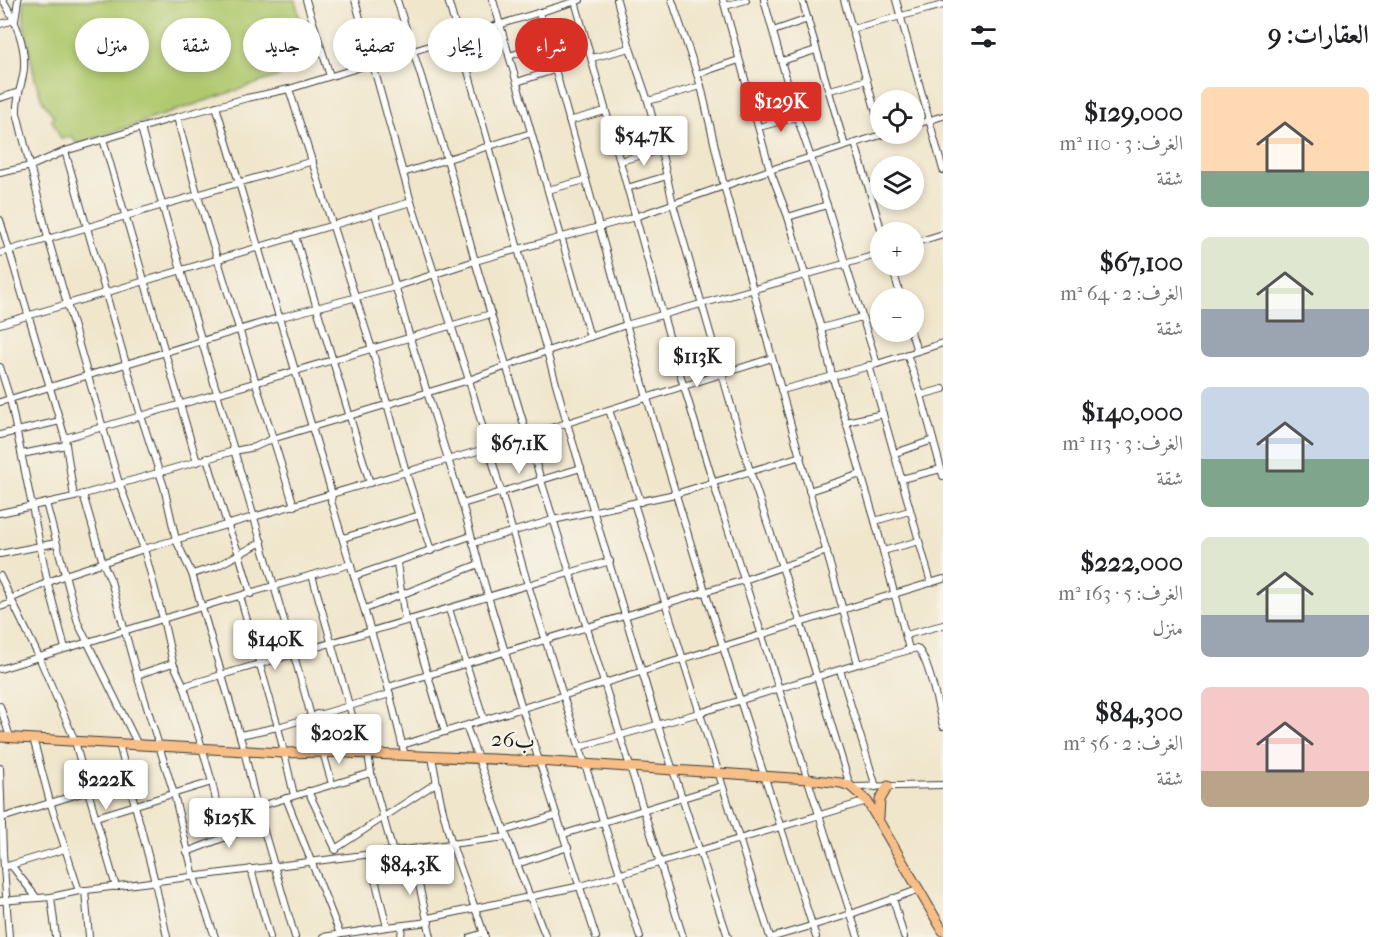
<!DOCTYPE html>
<html lang="ar">
<head>
<meta charset="utf-8">
<style>
  body { margin:0; font-family:"IM FELL French Canon",Amiri,serif; background:#f2f2f2; color:#202124; direction:rtl; height:100vh; display:flex; flex-direction:column; font-size:22px; white-space:nowrap }
  * { box-sizing:border-box; margin:0 }
  p { font-size:20px; color:#757577 }
  .icon { flex:none; width:33px; height:33px; fill:none; stroke:currentColor; stroke-width:2; stroke-linecap:round; stroke-linejoin:round }
  .map { position:relative; flex:1; overflow:hidden; direction:ltr }
  .side { display:flex; flex-direction:column; background:#fff; width:450px }
  .side>* { flex:none }
  .guide { position:absolute; left:18px; top:18px; width:570px; height:54px; direction:rtl; display:flex; gap:12px }
  .controls { position:absolute; left:870px; top:90px; display:grid; gap:12px }
  .controls a { display:grid; place-items:center; width:54px; height:54px; border-radius:50%; background:#fff; box-shadow:0 3px 9px #0003; font-size:30px }
  .price { position:absolute; translate:-50% -51px; padding:0 14px; border-radius:6px; background:#fff; color:#222; font-size:20px; line-height:39px; filter:drop-shadow(0 2px 3px #0008) }
  .price::after { content:''; position:absolute; left:50%; top:36px; width:18px; height:14px; margin-left:-9px; background:inherit; clip-path:polygon(0 0,100% 0,50% 100%) }
  .price.current { background:#d93025; color:#fff }
  ul { padding:0; list-style:none }
  li { display:flex; align-items:center; gap:18px; height:150px; padding:0 24px }
  li span { display:grid; place-items:center; flex:none; width:168px; height:120px; border-radius:9px; color:#555 }
  li>.icon { margin-inline-start:auto }
  span .icon { width:72px; height:72px; fill:#fffc; stroke-width:1 }
  li b { font-size:26px }
  h2 { display:flex; justify-content:space-between; align-items:center; height:72px; padding:0 24px; font-size:26px }
  .chip { padding:0 21px; border-radius:27px; background:#fff; box-shadow:0 3px 9px #0003; font-size:21px; line-height:54px }
  .chip.current { background:#d93025; color:#fff }
  main { display:flex; flex:1; min-height:0 }
  .map>svg:first-child { display:block }
  .green { fill:#b0c96e; stroke:#667245; stroke-width:1.5 }
  .lines { fill:none; stroke-linecap:round; stroke-linejoin:round }
  .minor-casing { stroke:#3c3a36; stroke-width:8 }
  .highway-casing { stroke:#3c3a36; stroke-width:11 }
  .minor { stroke:#fff; stroke-width:6 }
  .highway { stroke:#f7be87; stroke-width:9 }
  .labels { text-anchor:middle; dominant-baseline:central; stroke-width:4.5; stroke-linejoin:round; paint-order:stroke }
  .street-label { font-size:22px; fill:#1c1c1c; stroke:#f7f3e8 }
</style>
</head>
<body>
<main>
<section class="side">
<h2>العقارات: 9<svg class="icon" aria-label="filters" viewBox="0 0 24 24"><path d="M4 7h16M4 17h16"/><circle cx="9" cy="7" r="2"/><circle cx="15" cy="17" r="2"/></svg></h2>
<ul>
<li><span style="background:linear-gradient(#ffd9b3 70%,#7fa58c 0)"><svg class="icon" aria-label="home" viewBox="0 0 24 24"><path d="M3 11l9-7 9 7M6 9v11h12V9"/></svg></span><div><b>$129,000</b><p>الغرف: 3 · 110 m²</p><p>شقة</p></div></li>
<li><span style="background:linear-gradient(#dfe7d0 60%,#9aa5b1 0)"><svg class="icon" aria-label="home" viewBox="0 0 24 24"><path d="M3 11l9-7 9 7M6 9v11h12V9"/></svg></span><div><b>$67,100</b><p>الغرف: 2 · 64 m²</p><p>شقة</p></div></li>
<li><span style="background:linear-gradient(#c9d6e8 60%,#7fa58c 0)"><svg class="icon" aria-label="home" viewBox="0 0 24 24"><path d="M3 11l9-7 9 7M6 9v11h12V9"/></svg></span><div><b>$140,000</b><p>الغرف: 3 · 113 m²</p><p>شقة</p></div></li>
<li><span style="background:linear-gradient(#dfe7d0 65%,#9aa5b1 0)"><svg class="icon" aria-label="home" viewBox="0 0 24 24"><path d="M3 11l9-7 9 7M6 9v11h12V9"/></svg></span><div><b>$222,000</b><p>الغرف: 5 · 163 m²</p><p>منزل</p></div></li>
<li><span style="background:linear-gradient(#f6c9c9 70%,#b9a48a 0)"><svg class="icon" aria-label="home" viewBox="0 0 24 24"><path d="M3 11l9-7 9 7M6 9v11h12V9"/></svg></span><div><b>$84,300</b><p>الغرف: 2 · 56 m²</p><p>شقة</p></div></li>
</ul>
</section>
<div class="map">
<svg width="943" height="937" viewBox="0 0 943 937">
  <rect width="100%" height="100%" fill="#f7f3e8"/>
  <filter id="ink" filterUnits="userSpaceOnUse"><feTurbulence type="fractalNoise" baseFrequency=".0167" numOctaves="2"/><feDisplacementMap in="SourceGraphic" scale="12" xChannelSelector="R" yChannelSelector="G"/><feConvolveMatrix kernelMatrix="1 2 1 2 8 2 1 2 1" color-interpolation-filters="sRGB"/></filter>
  <filter id="wash" filterUnits="userSpaceOnUse"><feTurbulence type="fractalNoise" baseFrequency=".008" numOctaves="4" result="noise"/><feDisplacementMap in="SourceGraphic" scale="24" xChannelSelector="R" yChannelSelector="G"/><feGaussianBlur stdDeviation="1.35" result="paint"/><feColorMatrix in="noise" values="0 0 0 0 0 0 0 0 0 0 0 0 0 0 0 0 0 1.4 0 .05"/><feComposite in="paint" operator="in"/></filter>
  <g filter="url(#wash)">
    <rect width="100%" height="100%" fill="#f0e6cc"/>
    <path class="green" d="M24 0H295L303 31 268 41 279 76 77 144 72 136 61 139 52 120 54 117 42 100 35 79 24 24Z"/>
  </g>
  <g filter="url(#ink)">
    <g class="lines">
      <g class="minor-casing">
        <g id="minor">
          <path d="M3 0C17 23 28 49 23 76 20 89 16 100 17 113L48 238 119 483 144 549 163 619 173 663 184 686 212 782 224 838"/>
          <path d="M306 0 330 76"/>
          <path d="M355 0 411 202 469 380 528 585 640 937"/>
          <path d="M397 0 447 159 475 261 527 435 683 937"/>
          <path d="M448 0 567 423 658 725 728 937"/>
          <path d="M493 0 590 337"/>
          <path d="M617 0 630 48 648 101 661 150 673 204 750 471 801 624 850 786"/>
          <path d="M672 0 701 86 724 186 858 664"/>
          <path d="M723 0 770 170 788 217 821 328 832 375 875 521 909 649"/>
          <path d="M764 0 797 117 827 205 877 364"/>
          <path d="M802 0 845 146"/>
          <path d="M844 0 880 127"/>
          <path d="M896 0 943 170"/>
          <path d="M575 1 674 354 713 482 858 937"/>
          <path d="M725 6 746 0"/>
          <path d="M539 12 647 398 705 591 816 937"/>
          <path d="M0 24 15 20 18 0"/>
          <path d="M852 29 943 5"/>
          <path d="M773 31 808 19"/>
          <path d="M509 56 547 44"/>
          <path d="M592 58 630 48"/>
          <path d="M782 61 816 50"/>
          <path d="M697 74 739 60"/>
          <path d="M517 82 554 70"/>
          <path d="M289 89 372 349 406 472 431 551"/>
          <path d="M830 90 867 80"/>
          <path d="M0 98 19 92"/>
          <path d="M648 101 701 86"/>
          <path d="M216 106 332 494 331 501 388 687 405 756"/>
          <path d="M177 117 197 193 294 506"/>
          <path d="M569 121 605 111"/>
          <path d="M914 125 943 116"/>
          <path d="M759 127 797 117"/>
          <path d="M141 128C194 325 257 519 311 716"/>
          <path d="M103 139 197 462"/>
          <path d="M855 143 882 232"/>
          <path d="M65 151 141 416 164 487 176 540 192 574 244 750 257 807 295 937"/>
          <path d="M620 161 661 150"/>
          <path d="M0 173 31 166 65 151 177 117 247 98 289 89 580 0"/>
          <path d="M403 173 531 133"/>
          <path d="M627 188 667 176"/>
          <path d="M548 190 585 180"/>
          <path d="M375 213 410 338 464 510 488 596 522 708 596 937"/>
          <path d="M788 217 827 205"/>
          <path d="M0 220 65 438 74 497"/>
          <path d="M295 236 370 483"/>
          <path d="M914 243 943 234"/>
          <path d="M0 253 313 161"/>
          <path d="M892 266 901 298"/>
          <path d="M0 324 411 202"/>
          <path d="M821 328 862 317"/>
          <path d="M911 332 917 351"/>
          <path d="M907 354 921 395 943 476"/>
          <path d="M869 365 931 583"/>
          <path d="M0 367 10 399 48 584 65 648"/>
          <path d="M782 390 877 364 943 343"/>
          <path d="M921 395 943 389"/>
          <path d="M0 402 278 318 395 287 475 261 635 217 770 170 884 134"/>
          <path d="M609 410 641 502"/>
          <path d="M846 422 883 414"/>
          <path d="M0 435 60 421"/>
          <path d="M65 438 491 314"/>
          <path d="M895 453 933 440"/>
          <path d="M22 454 66 445"/>
          <path d="M207 458 227 524 239 554 251 594"/>
          <path d="M901 479 941 469"/>
          <path d="M809 491 861 474"/>
          <path d="M83 494 103 563 111 581 137 675 174 794 194 877 215 937"/>
          <path d="M46 503 78 623 138 745"/>
          <path d="M634 503 770 937"/>
          <path d="M462 504 581 468"/>
          <path d="M0 513 74 497 234 451 255 447 272 439 469 380 547 351 626 325 880 254"/>
          <path d="M875 521 909 511"/>
          <path d="M343 538 420 515"/>
          <path d="M473 543 553 520 675 494 801 456"/>
          <path d="M883 551 919 541"/>
          <path d="M0 554 56 543"/>
          <path d="M397 563 405 620"/>
          <path d="M192 574 215 567 262 542"/>
          <path d="M312 575 363 754"/>
          <path d="M0 576 39 657 75 741 88 791 116 887"/>
          <path d="M355 576 471 536"/>
          <path d="M240 596 278 727 294 795"/>
          <path d="M10 599 65 575 144 549 488 448 772 358"/>
          <path d="M0 607 12 603"/>
          <path d="M365 609 479 564"/>
          <path d="M449 609 484 720"/>
          <path d="M411 619 445 732"/>
          <path d="M906 635 943 625"/>
          <path d="M0 669 218 602 351 564"/>
          <path d="M840 670 876 787"/>
          <path d="M137 675 173 663"/>
          <path d="M184 686 610 561"/>
          <path d="M388 687 744 580 827 551"/>
          <path d="M0 706 10 737"/>
          <path d="M317 714 329 753"/>
          <path d="M466 726 517 864 546 937"/>
          <path d="M240 735 278 727 390 694"/>
          <path d="M33 738 50 802 79 891"/>
          <path d="M119 744 155 882 167 937"/>
          <path d="M402 745 943 579"/>
          <path d="M579 747 699 713 858 664 917 648C929 658 938 709 943 726"/>
          <path d="M323 752 332 784"/>
          <path d="M368 754 371 773 393 852"/>
          <path d="M432 757C437 786 443 815 452 844 462 875 475 906 485 937"/>
          <path d="M0 768 3 853 9 937"/>
          <path d="M853 787 943 785"/>
          <path d="M308 791 336 850"/>
          <path d="M286 798 340 934"/>
          <path d="M257 807 371 773"/>
          <path d="M96 817 212 782"/>
          <path d="M2 818 88 791"/>
          <path d="M504 831 557 815"/>
          <path d="M564 834 722 786"/>
          <path d="M335 849 436 783"/>
          <path d="M411 850 431 937"/>
          <path d="M187 852 262 823"/>
          <path d="M369 855 387 927"/>
          <path d="M517 864 568 847"/>
          <path d="M11 865 36 897"/>
          <path d="M4 867 65 849"/>
          <path d="M251 869 270 937"/>
          <path d="M85 890 89 937"/>
          <path d="M51 897 56 937"/>
          <path d="M893 898 904 937"/>
          <path d="M0 901 51 897 79 891 506 837"/>
          <path d="M428 918 581 886 867 801"/>
          <path d="M323 937 387 927 429 922"/>
          <path d="M401 937 402 926"/>
          <path d="M471 937 484 933"/>
          <path d="M774 937 851 914 920 889"/>
        </g>
      </g>
      <g class="highway-casing">
        <g id="highway">
          <path d="M0 737 283 753 323 752 538 761 807 779 841 783 850 786 867 801 943 931"/>
          <path d="M879 817 880 800 888 786"/>
        </g>
      </g>
      <use href="#minor" class="minor"/>
      <use href="#highway" class="highway"/>
    </g>
  </g>
  <g class="labels">
    <g class="street-label">
      <text transform="translate(513 740) rotate(3)">26ب</text>
    </g>
  </g>
</svg>
<div class="controls">
<a><svg class="icon" aria-label="locate" viewBox="0 0 24 24"><circle cx="12" cy="12" r="6"/><path d="M12 2v4M12 18v4M2 12h4M18 12h4"/></svg></a>
<a><svg class="icon" aria-label="layers" viewBox="0 0 24 24"><path d="M12 4l9 5-9 5-9-5zM3 14l9 5 9-5"/></svg></a>
<a>+</a>
<a>−</a>
</div>
<b class="price current" style="left:781px;top:133px">$129K</b>
<b class="price" style="left:644px;top:167px">$54.7K</b>
<b class="price" style="left:697px;top:388px">$113K</b>
<b class="price" style="left:519px;top:475px">$67.1K</b>
<b class="price" style="left:275px;top:671px">$140K</b>
<b class="price" style="left:339px;top:765px">$202K</b>
<b class="price" style="left:106px;top:811px">$222K</b>
<b class="price" style="left:229px;top:849px">$125K</b>
<b class="price" style="left:410px;top:896px">$84.3K</b>
<div class="guide">
<a class="chip current">شراء</a>
<a class="chip">إيجار</a>
<a class="chip">تصفية</a>
<a class="chip">جديد</a>
<a class="chip">شقة</a>
<a class="chip">منزل</a>
</div>
</div>
</main>
</body>
</html>
